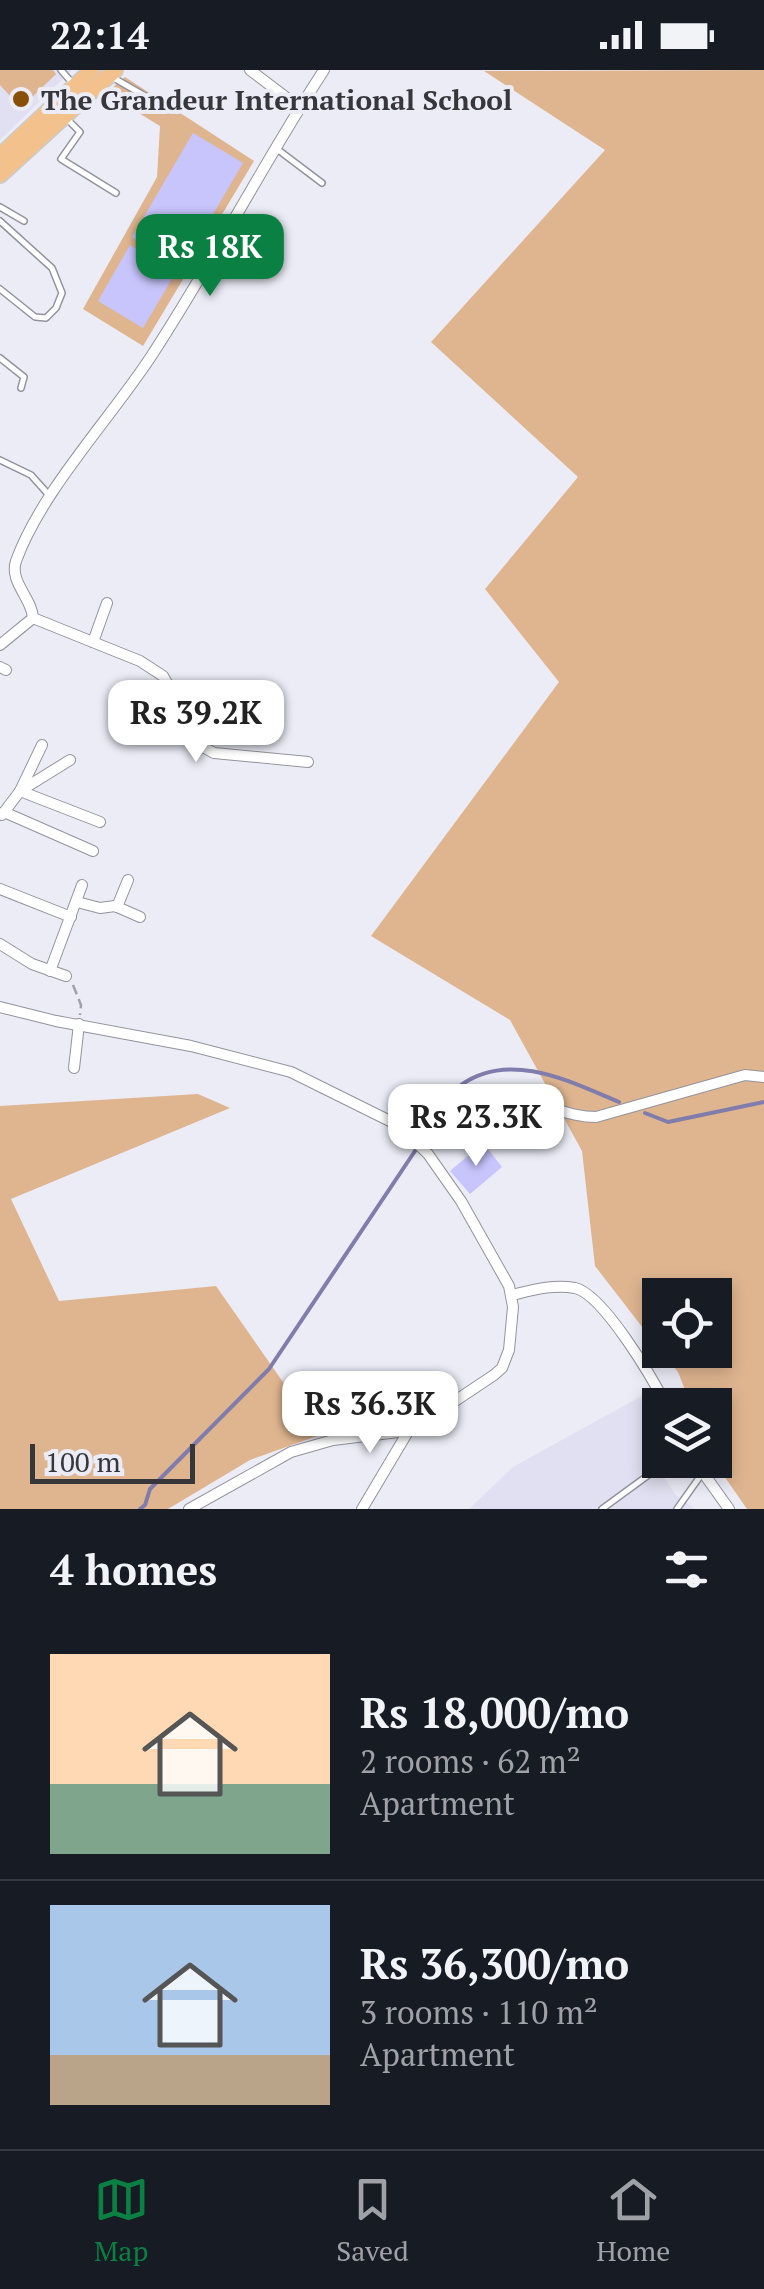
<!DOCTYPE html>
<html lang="en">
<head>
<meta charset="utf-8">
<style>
  body { margin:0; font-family:"PT Serif",serif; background:#242831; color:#f1f3f6; height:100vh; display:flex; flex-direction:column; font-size:38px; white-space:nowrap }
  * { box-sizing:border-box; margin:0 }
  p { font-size:32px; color:#9ea1a6 }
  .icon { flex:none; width:55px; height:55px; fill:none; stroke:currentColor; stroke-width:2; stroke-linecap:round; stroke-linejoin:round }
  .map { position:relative; height:1439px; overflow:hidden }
  .side { display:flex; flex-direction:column; background:#171b24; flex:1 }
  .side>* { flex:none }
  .controls { position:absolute; left:642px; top:1208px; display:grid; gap:20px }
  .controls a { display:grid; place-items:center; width:90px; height:90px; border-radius:0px; background:#171b24; box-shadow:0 5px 15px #0003; font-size:50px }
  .scale { position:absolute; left:30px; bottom:25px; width:165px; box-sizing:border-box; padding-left:10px; border:5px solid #37373b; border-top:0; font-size:28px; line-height:35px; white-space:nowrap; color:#37373b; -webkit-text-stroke:8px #ececf7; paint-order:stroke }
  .price { position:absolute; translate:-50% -85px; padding:0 22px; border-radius:20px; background:#fff; color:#222; font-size:32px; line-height:65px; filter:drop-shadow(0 2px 5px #0008) }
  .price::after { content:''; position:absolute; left:50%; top:60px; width:30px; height:22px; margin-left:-15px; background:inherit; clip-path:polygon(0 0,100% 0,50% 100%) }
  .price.on { background:#0b8043; color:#fff }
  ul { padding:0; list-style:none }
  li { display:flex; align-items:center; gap:30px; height:250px; padding:0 50px }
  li+li { border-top:2px solid #363941 }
  li span { display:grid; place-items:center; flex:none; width:280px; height:200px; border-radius:0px; color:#555 }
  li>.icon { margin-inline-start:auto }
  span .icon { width:120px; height:120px; fill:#fffc; stroke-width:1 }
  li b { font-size:42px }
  h2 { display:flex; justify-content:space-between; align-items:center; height:120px; padding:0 50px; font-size:42px }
  .status { display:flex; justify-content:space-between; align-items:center; height:70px; padding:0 50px; background:#171b24; direction:ltr }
  .status svg { height:28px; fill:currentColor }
  .menu { display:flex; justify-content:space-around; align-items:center; height:140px; border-top:2px solid #363941; background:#171b24; font-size:28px; color:#9ea1a6 }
  .menu a { display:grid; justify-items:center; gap:5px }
  .menu .on { color:#0b8043 }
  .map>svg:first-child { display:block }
  .built { fill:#e0e0f2 }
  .green { fill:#dfb590 }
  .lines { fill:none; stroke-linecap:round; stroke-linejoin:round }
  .stream { stroke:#807dac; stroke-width:4 }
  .building { fill:#c7c5fc }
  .lane-casing { stroke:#93939d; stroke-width:8 }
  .street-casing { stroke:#93939d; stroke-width:12 }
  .primary-casing { stroke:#cbcbcc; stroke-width:18 }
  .path { stroke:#a1a1a9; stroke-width:2.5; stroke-dasharray:10 5; stroke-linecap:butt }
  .lane { stroke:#fff; stroke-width:5 }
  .street { stroke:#fff; stroke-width:10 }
  .primary { stroke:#f3c18c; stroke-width:15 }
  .poi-dot { fill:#894f07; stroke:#ececf7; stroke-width:4 }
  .labels { text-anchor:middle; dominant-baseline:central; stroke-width:8; stroke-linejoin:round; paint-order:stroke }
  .poi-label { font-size:28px; font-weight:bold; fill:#37373b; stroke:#ececf7; text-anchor:start }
</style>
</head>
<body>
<div class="status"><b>22:14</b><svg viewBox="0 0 49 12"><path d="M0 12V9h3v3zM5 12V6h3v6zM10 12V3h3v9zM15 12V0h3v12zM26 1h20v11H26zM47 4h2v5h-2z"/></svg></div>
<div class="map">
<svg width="764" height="1439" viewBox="0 0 764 1439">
  <rect width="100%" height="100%" fill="#ececf7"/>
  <g class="built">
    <path d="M0 0H72L0 70Z"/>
    <path d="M647 1323 660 1353 657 1396 675 1424 695 1439H469L513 1397Z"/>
  </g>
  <g class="green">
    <path d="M0 0H53L56 4 21 38 0 15Z"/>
    <path d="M764 0V1439H747L713 1390 715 1335H691L678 1302 660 1280H715V1225H660V1280L595 1196 582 1081 510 950 371 866 559 612 485 519 578 407 431 272 605 80 484 1Z"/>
    <path d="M125 7 254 91 143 276 83 239 157 107 160 56 106 23Z"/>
    <path d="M198 1024 230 1038 11 1129 59 1231 216 1216 320 1365 250 1390 168 1439H0V1036Z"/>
  </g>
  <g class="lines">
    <g class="stream">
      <path d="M645 1043 668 1052 764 1032"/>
      <path d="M433 1054C441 1042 450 1023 461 1015 510 980 571 1012 619 1032"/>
      <path d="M140 1439 145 1435 150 1419 269 1299 417 1078"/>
    </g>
  </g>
  <g class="building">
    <path d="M193 63 243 93 182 197 132 167Z"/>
    <path d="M130 175 176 202 143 258 98 231Z"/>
    <path d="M483 1073 502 1097 470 1124 450 1101Z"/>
  </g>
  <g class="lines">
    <g class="lane-casing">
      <g id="lane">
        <path d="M61 0 73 14"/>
        <path d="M112 7 164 37"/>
        <path d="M66 48 80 62 61 89 116 123"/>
        <path d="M277 79 322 113"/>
        <path d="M0 137 24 151"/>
        <path d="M0 151 52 198 62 223 56 238 46 248 35 247 0 219"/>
        <path d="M0 288 24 307 21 318"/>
        <path d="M0 390 31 405 48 424"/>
        <path d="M602 1439 669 1390"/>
        <path d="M677 1439 701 1405"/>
      </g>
    </g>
    <g class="street-casing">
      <g id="street">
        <path d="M250 0 300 38"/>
        <path d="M33 548 140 591 163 606 203 677 214 683 308 692"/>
        <path d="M93 572 107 533"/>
        <path d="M0 575 33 548C32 528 9 512 16 491 41 422 109 350 150 288 212 194 263 93 324 0"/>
        <path d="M0 597 6 600"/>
        <path d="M42 675 20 721 100 752"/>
        <path d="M4 742 93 781"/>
        <path d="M2 745 20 721 70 690"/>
        <path d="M0 819 71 847"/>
        <path d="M77 832 100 838 115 836 140 847"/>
        <path d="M117 837 128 810"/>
        <path d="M0 874 32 894 66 906"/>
        <path d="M50 901 82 815"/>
        <path d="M0 937 56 951 191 976 291 1002 398 1055 428 1084 461 1131 509 1216 513 1237 509 1280 502 1298 494 1305 443 1339 398 1362 333 1370 291 1382 189 1439"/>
        <path d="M74 998 79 954"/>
        <path d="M420 1076C431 1064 441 1050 454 1041 475 1026 517 1029 541 1035 560 1040 576 1047 596 1047L745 1005 764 1007"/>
        <path d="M512 1225C533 1220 553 1214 575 1218 603 1224 653 1309 666 1335"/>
        <path d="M694 1390 729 1439"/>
        <path d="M362 1439 412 1355"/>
      </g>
    </g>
    <g class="primary-casing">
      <g id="primary">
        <path d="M0 86 92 0"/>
        <path d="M0 105 115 0"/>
      </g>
    </g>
    <path class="path" d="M73 915 81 935 80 945"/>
    <use href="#lane" class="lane"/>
    <use href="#street" class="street"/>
    <use href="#primary" class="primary"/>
  </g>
  <circle class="poi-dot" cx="21" cy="29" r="10"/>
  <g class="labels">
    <g class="poi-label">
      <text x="41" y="29">The Grandeur International School</text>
    </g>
  </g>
</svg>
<div class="controls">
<a><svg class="icon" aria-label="locate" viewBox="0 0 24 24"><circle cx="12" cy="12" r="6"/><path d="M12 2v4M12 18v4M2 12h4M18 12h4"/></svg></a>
<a><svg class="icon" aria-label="layers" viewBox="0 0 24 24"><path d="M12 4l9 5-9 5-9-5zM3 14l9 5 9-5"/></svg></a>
</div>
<div class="scale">100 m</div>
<b class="price on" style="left:210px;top:229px">Rs 18K</b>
<b class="price" style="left:196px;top:695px">Rs 39.2K</b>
<b class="price" style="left:476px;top:1099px">Rs 23.3K</b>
<b class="price" style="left:370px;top:1386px">Rs 36.3K</b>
</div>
<section class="side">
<h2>4 homes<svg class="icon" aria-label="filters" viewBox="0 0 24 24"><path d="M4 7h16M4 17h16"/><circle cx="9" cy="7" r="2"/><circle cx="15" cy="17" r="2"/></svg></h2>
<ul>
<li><span style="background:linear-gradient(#ffd9b3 65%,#7fa58c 0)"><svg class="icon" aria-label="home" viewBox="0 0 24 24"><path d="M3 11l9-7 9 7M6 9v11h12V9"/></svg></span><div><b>Rs 18,000/mo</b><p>2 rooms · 62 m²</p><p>Apartment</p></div></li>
<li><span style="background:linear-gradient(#a9c7e8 75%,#b9a48a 0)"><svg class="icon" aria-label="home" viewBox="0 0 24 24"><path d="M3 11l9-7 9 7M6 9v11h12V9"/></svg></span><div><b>Rs 36,300/mo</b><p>3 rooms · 110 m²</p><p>Apartment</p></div></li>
</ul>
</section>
<nav class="menu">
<a class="on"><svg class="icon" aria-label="map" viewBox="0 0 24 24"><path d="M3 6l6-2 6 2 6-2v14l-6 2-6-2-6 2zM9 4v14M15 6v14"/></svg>Map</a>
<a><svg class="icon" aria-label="saved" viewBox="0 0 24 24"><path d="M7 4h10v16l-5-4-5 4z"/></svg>Saved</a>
<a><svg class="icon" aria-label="home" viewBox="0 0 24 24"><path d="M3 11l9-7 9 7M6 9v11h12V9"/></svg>Home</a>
</nav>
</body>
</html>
